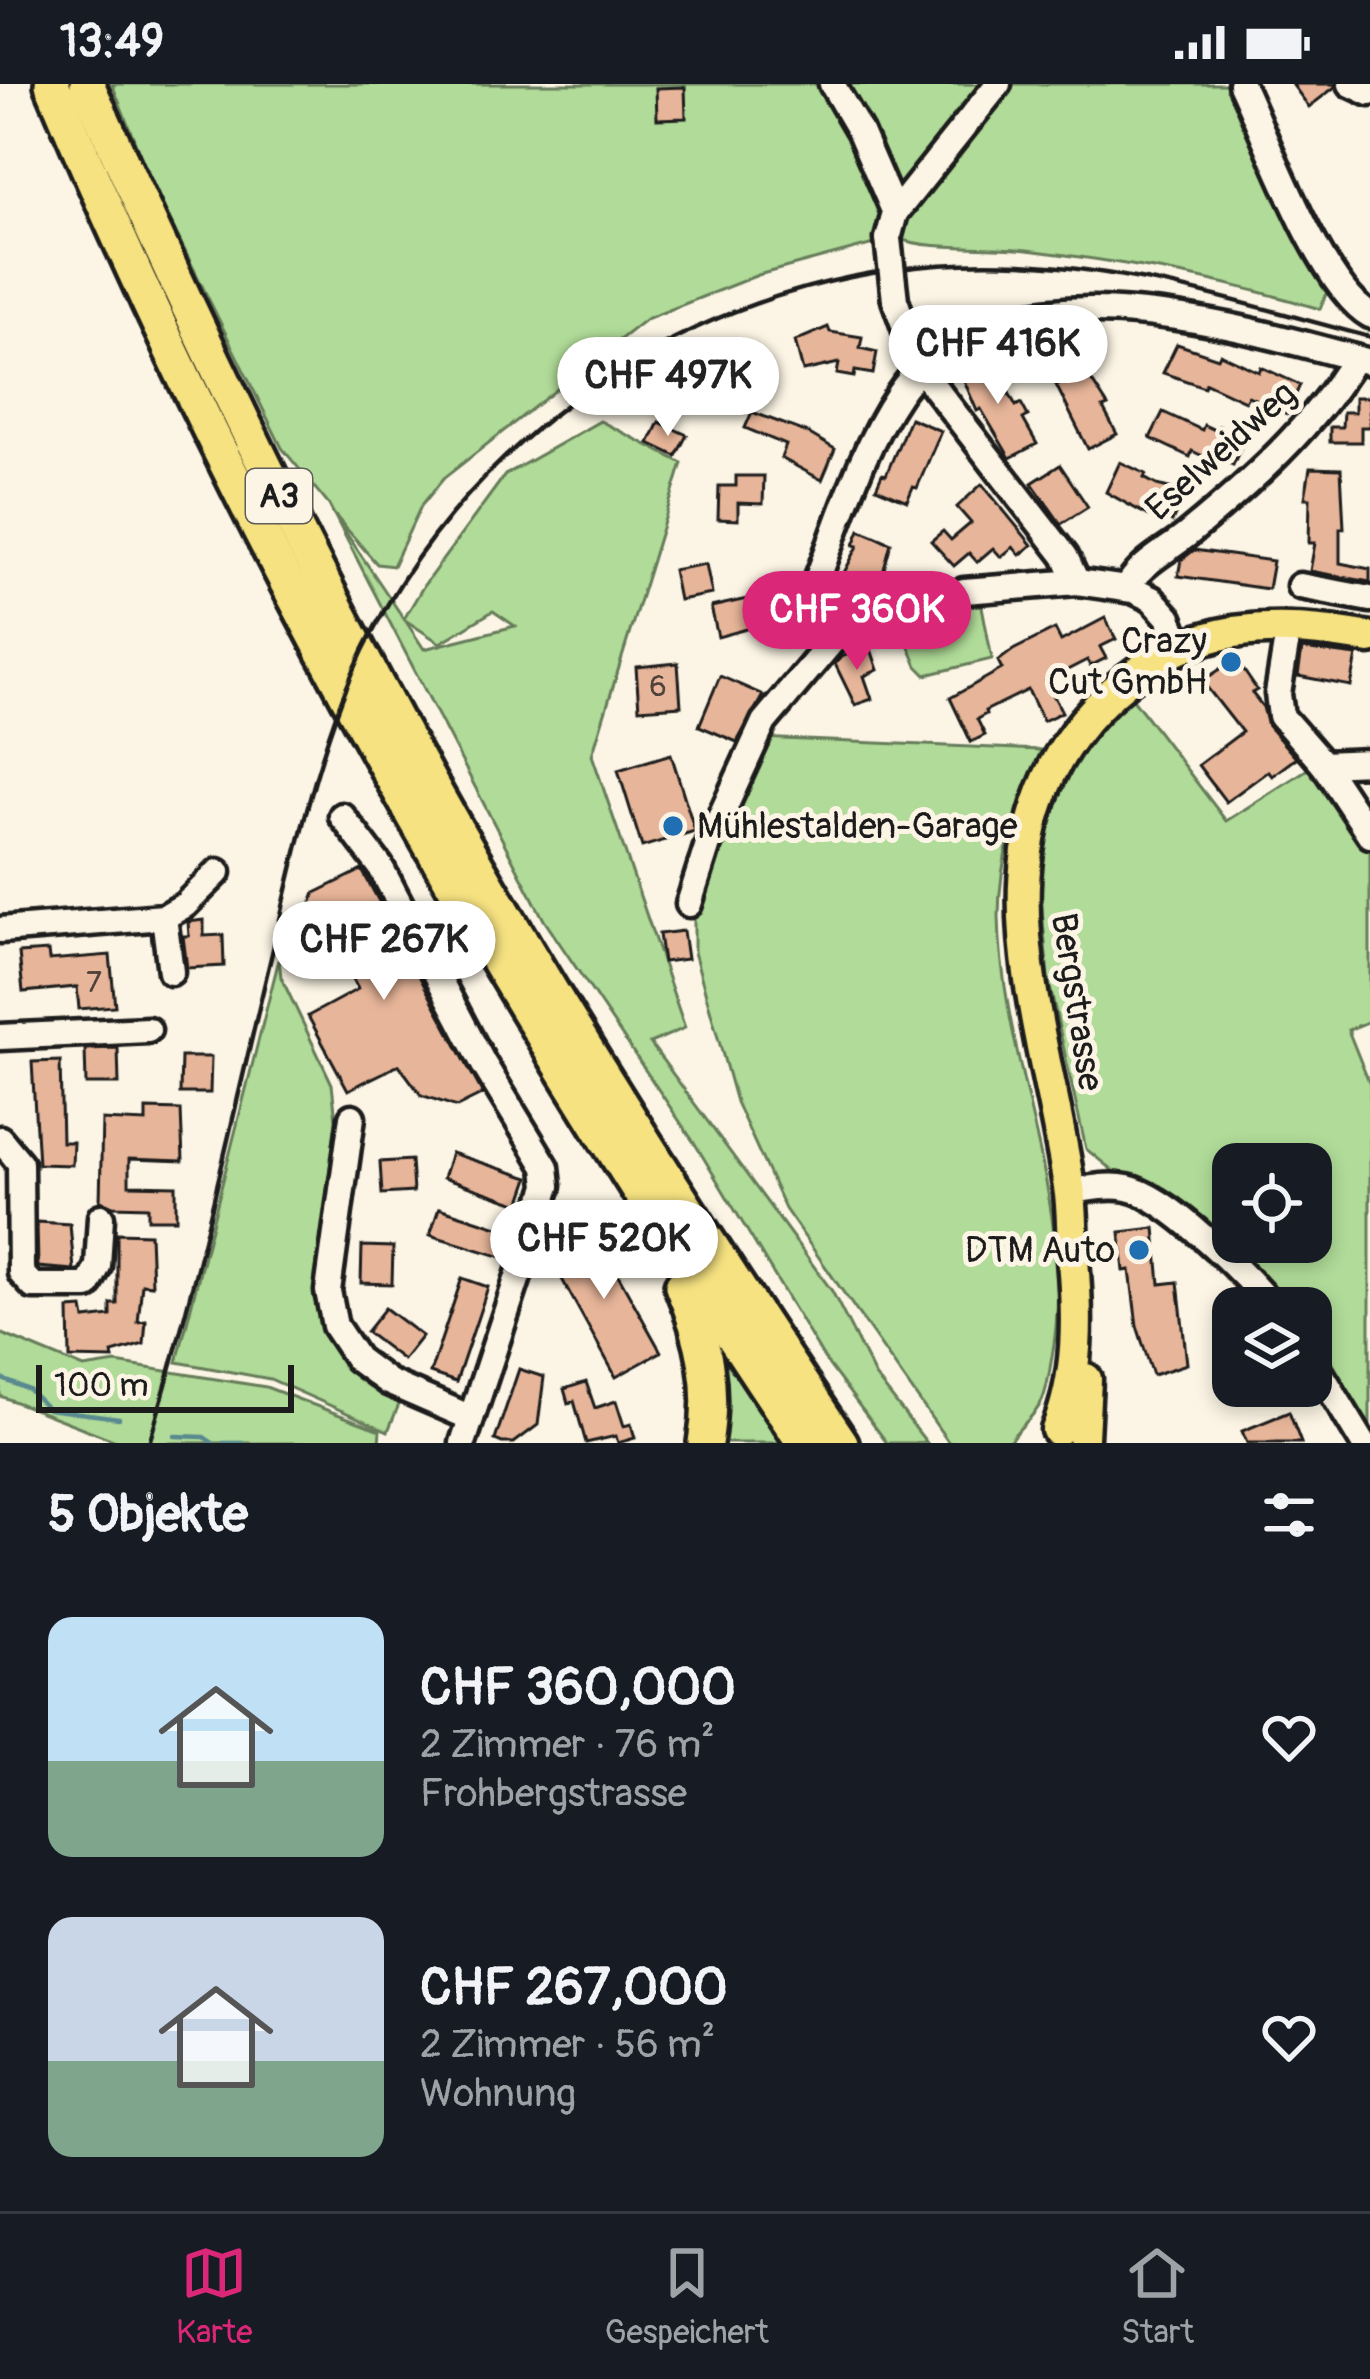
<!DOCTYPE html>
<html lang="de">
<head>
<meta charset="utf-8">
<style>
  body { margin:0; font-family:Pangolin,sans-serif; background:#20242c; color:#f1f3f6; height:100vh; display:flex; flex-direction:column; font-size:45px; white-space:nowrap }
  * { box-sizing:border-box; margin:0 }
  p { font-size:39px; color:#9ea1a6 }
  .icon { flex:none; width:66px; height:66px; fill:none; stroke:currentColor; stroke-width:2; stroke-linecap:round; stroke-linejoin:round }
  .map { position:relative; height:1359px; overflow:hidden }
  .side { display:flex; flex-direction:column; background:#171b24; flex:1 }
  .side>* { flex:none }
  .buttons { position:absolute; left:1212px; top:1059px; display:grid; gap:24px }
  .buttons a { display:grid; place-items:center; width:120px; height:120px; border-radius:24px; background:#171b24; box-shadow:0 6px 18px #0003; font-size:60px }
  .scale { position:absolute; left:36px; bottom:30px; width:258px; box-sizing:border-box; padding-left:12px; border:6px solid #1c1c1c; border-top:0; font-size:33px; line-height:42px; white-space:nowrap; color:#1c1c1c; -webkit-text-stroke:9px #fcf5e5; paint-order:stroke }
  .price { position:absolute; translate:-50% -102px; padding:0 27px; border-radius:42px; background:#fff; color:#222; font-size:39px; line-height:78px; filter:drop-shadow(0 3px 6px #0008) }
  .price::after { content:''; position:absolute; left:50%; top:72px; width:36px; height:27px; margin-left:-18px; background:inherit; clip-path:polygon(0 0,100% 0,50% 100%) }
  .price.active { background:#db2777; color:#fff }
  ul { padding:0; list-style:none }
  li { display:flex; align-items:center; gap:36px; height:300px; padding:0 48px }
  li span { display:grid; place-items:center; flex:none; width:336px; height:240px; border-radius:24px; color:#555 }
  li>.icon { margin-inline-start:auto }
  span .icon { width:144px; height:144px; fill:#fffc; stroke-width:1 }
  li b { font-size:51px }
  h2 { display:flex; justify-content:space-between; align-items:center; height:144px; padding:0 48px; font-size:51px }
  .status { display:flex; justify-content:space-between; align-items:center; height:84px; padding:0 60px; background:#171b24; direction:ltr }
  .status svg { height:33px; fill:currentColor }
  .tab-bar { display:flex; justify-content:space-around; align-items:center; height:168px; border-top:3px solid #363941; background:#171b24; font-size:33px; color:#9ea1a6 }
  .tab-bar a { display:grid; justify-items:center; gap:6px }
  .tab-bar .active { color:#db2777 }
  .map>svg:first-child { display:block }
  .green { fill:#b0db98; stroke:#667c5a; stroke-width:3; fill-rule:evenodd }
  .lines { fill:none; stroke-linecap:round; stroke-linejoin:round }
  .stream { stroke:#598a8f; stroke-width:4.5 }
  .building { fill:#e7b599; stroke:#1c1c1c; stroke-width:3 }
  .minor-casing { stroke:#1c1c1c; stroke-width:33 }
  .major-casing { stroke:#1c1c1c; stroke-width:39 }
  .highway-casing { stroke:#1c1c1c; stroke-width:42 }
  .minor { stroke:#fcf5e5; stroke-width:24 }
  .major { stroke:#f6e281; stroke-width:30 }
  .highway { stroke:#f6e281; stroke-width:33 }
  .rail { stroke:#1c1c1c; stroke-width:4.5 }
  .minor-bridge-casing { stroke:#1c1c1c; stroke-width:33; stroke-linecap:butt }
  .minor-bridge { stroke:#fcf5e5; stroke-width:24 }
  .poi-dot { fill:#1f6fb2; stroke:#fcf5e5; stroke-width:4.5 }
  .labels { text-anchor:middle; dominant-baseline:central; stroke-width:10; stroke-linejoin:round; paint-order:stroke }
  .number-label { font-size:30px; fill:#4f423b }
  .shield { fill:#fcf5e5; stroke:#5f5d58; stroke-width:3 }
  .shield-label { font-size:33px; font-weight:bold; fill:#1c1c1c }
  .street-label { font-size:36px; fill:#1c1c1c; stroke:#fcf5e5 }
  .poi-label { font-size:36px; fill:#1c1c1c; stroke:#fcf5e5; text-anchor:end }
</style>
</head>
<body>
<div class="status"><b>13:49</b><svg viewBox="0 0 49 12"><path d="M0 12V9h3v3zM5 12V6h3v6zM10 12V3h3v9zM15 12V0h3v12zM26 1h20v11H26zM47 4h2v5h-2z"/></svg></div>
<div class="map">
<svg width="1370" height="1359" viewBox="0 0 1370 1359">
  <rect width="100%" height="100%" fill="#fcf5e5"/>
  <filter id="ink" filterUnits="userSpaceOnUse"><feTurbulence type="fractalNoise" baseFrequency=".00833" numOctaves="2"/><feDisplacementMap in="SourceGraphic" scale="24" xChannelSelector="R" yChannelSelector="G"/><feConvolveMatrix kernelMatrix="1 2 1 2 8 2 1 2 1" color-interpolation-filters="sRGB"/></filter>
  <g filter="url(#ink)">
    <g class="green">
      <path d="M112 0H1237L1332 195 1320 225C1223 195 1127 178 1027 166 988 161 932 167 896 154L758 191 646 235 444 394 421 422 393 482 377 480 332 428 404 535 424 501 505 391 600 337 682 379 592 671 685 944 650 959 832 1207 875 1292 927 1359H887L825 1276 697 1063 544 836 329 421 282 364 151 98ZM493 527 515 542 424 565 405 536 440 559Z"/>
      <path d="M981 517 992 575 926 591 917 582 900 542Z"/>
      <path d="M1130 611 1226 737 1311 683 1370 763V937L1348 946 1370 1001V1359L1311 1264V1224H1281L1086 1065 1048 894 1040 802 1049 734 1075 671ZM1233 1080H1311V1158H1233Z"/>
      <path d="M758 654 1041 666C1018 722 999 770 999 832 1001 981 1079 1123 1052 1273 1049 1288 1048 1304 1042 1317 1034 1334 1018 1343 1008 1359H949L785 1125 736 1018 694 868V823Z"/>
      <path d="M279 875 281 893 332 1000 336 1036 314 1214 340 1270 402 1313 388 1347 270 1295 177 1278Z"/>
      <path d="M0 1249 84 1284 116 1279 266 1303 380 1346 379 1359H121L0 1312Z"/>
      <path d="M718 1266 721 1267 782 1359H712Z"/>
    </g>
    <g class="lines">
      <g class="stream">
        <path d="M0 1294 29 1306 48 1325 119 1334"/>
        <path d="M175 1352 204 1353 213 1359"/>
        <path d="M223 1359H243"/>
      </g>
    </g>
    <g class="building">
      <path d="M1292 0H1335V3L1309 23Z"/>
      <path d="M685 3 686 34 657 35 656 4Z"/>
      <path d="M828 243 830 248 862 253 860 264 877 268 873 290 855 287 854 293 837 290 839 279 803 287 795 257Z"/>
      <path d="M1177 260 1218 274 1220 270 1259 288 1261 283 1300 301 1287 330 1248 312 1245 317 1206 299 1204 303 1163 289Z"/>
      <path d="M989 271 1006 311 1009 309 1016 322 1021 319 1028 332 1023 335 1037 360 1010 374 981 325 977 327 960 287Z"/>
      <path d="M1081 271 1088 283 1084 285 1108 322 1103 324 1117 350 1088 365 1056 301 1060 299 1053 286Z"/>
      <path d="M732 296 754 304 746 326 724 318Z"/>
      <path d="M1355 313H1370V343H1361V358H1330V343H1342L1343 328H1355Z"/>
      <path d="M752 328 808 349 835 365 822 396 781 374 786 361 745 344Z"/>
      <path d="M1163 328 1202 346 1204 341 1217 347 1219 342 1245 354 1233 381 1207 369 1205 373 1192 367 1190 373 1150 354Z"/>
      <path d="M910 334 941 347 917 404 913 403 907 417 876 404 882 390 886 391Z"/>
      <path d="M659 338 687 351 676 372 649 359Z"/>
      <path d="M1120 378 1146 390 1144 394 1157 401 1185 408 1172 438 1159 432 1156 436 1106 408Z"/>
      <path d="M1060 381 1088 423 1061 440 1032 399Z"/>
      <path d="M1310 384 1341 385 1344 444H1340V479L1370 485V498L1310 487 1315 459H1309L1310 414H1305Z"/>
      <path d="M736 392H764L763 420 738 419V436L718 435 719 402H736Z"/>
      <path d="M982 400 1032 461 1020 471 1013 463 1001 473 993 464 977 478 969 469 954 482 931 457 943 447 951 456 971 439 957 423Z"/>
      <path d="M860 446 891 459 883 489 867 517 836 504 858 462 854 461Z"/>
      <path d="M1194 466 1273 477 1268 505 1178 492 1181 476Z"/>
      <path d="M706 480 712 510 679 516 673 486Z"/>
      <path d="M747 515 754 543 718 553 711 523Z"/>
      <path d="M1105 534 1116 555 1100 563 1106 574 1090 582 1087 576 1046 597 1062 628 1043 637 1028 606 985 627 986 630 977 635 985 651 971 658 950 614 1002 585 998 577 1013 566 1055 545 1061 557Z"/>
      <path d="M870 562 878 586 864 592 872 615 855 621 835 580 841 573Z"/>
      <path d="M1302 565 1357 572 1351 602 1298 592Z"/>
      <path d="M1236 575 1257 606 1252 609 1263 623 1268 642 1296 674 1272 692 1268 687 1226 718 1198 681 1242 648 1202 597Z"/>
      <path d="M678 579 681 622 639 625 636 583Z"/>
      <path d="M720 592 763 611 737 658 699 642Z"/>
      <path d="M671 670 695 747 642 763 618 686Z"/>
      <path d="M362 786 483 1010 457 1023 421 1011 399 981 348 1006 308 932 358 905 311 820 315 809Z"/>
      <path d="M204 836V852L223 851 224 882 187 884 183 852H189L188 838Z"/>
      <path d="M683 847 687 875 663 878 659 850Z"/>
      <path d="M48 867 49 876 110 871 115 922 79 925 77 903 23 908 19 869Z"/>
      <path d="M118 964 119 1000H86L85 965Z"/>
      <path d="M181 973H211L210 1009H180Z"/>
      <path d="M60 977 62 1058H73L72 1081 38 1080 32 978Z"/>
      <path d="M146 1025 181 1026 183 1077 129 1075V1101L176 1102V1135H148V1123L113 1122 100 1117 102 1036 146 1038Z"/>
      <path d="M451 1069 529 1094 520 1120 443 1094Z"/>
      <path d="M411 1076 413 1108 382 1110 380 1078Z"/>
      <path d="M439 1124 510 1147 502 1173 430 1151Z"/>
      <path d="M37 1138 70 1140 74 1186 38 1183Z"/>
      <path d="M592 1144 661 1268 616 1293 547 1168Z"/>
      <path d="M1155 1144 1160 1200 1178 1198 1187 1280 1153 1291 1137 1242 1130 1186 1124 1187 1120 1148Z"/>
      <path d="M117 1149 150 1150 152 1201 142 1200 138 1238 146 1237 144 1260 112 1269 113 1275 70 1274 69 1225 83 1224 85 1235 111 1232V1220H117Z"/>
      <path d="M362 1162 393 1163 392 1200 361 1199Z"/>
      <path d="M462 1194 488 1203 456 1298 430 1289Z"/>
      <path d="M385 1224 422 1252 403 1276 366 1248Z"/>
      <path d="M519 1285 544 1293 538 1341 514 1359H502L495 1356Z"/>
      <path d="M586 1298 595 1324 616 1317 624 1342 631 1340 635 1354 618 1359 616 1352 586 1359 574 1317 568 1319 564 1305Z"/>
      <path d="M1289 1328 1301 1359H1247L1242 1347Z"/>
    </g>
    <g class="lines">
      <g class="minor-casing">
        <g id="minor">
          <path d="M832 0 860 48 895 129"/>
          <path d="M1241 0C1267 55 1321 204 1370 231"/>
          <path d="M1351 0 1370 9"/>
          <path d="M888 155 895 129 998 0"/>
          <path d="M895 216 908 252 930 277"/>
          <path d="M921 286 1065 472 1077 498"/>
          <path d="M1300 502 1370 515"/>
          <path d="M1126 505C1141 478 1165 469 1188 450 1250 399 1314 342 1355 274"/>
          <path d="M1289 542 1278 610 1281 632 1323 680 1370 751"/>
          <path d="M1181 564 1169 534 1152 515 1133 506 1077 498 964 507 883 534 844 553 835 554 817 545 810 527 811 511C838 445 858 370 899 310 997 167 1235 242 1370 278"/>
          <path d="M1323 680 1370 678"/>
          <path d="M342 732 380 782 483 979 546 1083 548 1102 463 1359"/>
          <path d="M689 820 708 760 764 638 835 554"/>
          <path d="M164 833 171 888"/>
          <path d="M0 846 164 833 185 821 218 788"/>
          <path d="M0 953 148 946"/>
          <path d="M352 1033 328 1207 335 1242 357 1275 388 1298 471 1334"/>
          <path d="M0 1055 20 1079 21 1189 33 1202H88L98 1182 101 1133"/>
          <path d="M1070 1107C1088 1105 1109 1100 1127 1104 1168 1112 1246 1191 1273 1224"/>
          <path d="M1311 1273 1363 1359"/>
        </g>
      </g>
      <g class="major-casing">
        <g id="major">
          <path d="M1057 1346C1079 1292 1078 1233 1073 1176 1072 1152 1073 1127 1069 1103 1044 932 960 745 1114 607 1192 537 1273 537 1370 554"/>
          <path d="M1083 1354 1086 1295"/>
        </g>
      </g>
      <g class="highway-casing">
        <g id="highway">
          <path d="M52 0C253 479 514 929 804 1359"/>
          <path d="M87 0C194 242 308 480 436 710 561 933 699 1147 841 1359"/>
          <path d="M682 1202C704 1254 715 1303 705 1359"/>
        </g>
      </g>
      <use href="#minor" class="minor"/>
      <use href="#major" class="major"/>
      <use href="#highway" class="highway"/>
      <path class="rail" d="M149 1359C198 1197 233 1030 273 865 293 781 311 696 342 615 447 343 729 166 1019 180 1138 185 1255 223 1370 253"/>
      <g class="minor-bridge-casing">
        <path id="minor-bridge" d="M888 155 895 216"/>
      </g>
      <use href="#minor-bridge" class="minor-bridge"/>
    </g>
  </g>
  <g class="poi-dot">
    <circle cx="1231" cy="578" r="12"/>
    <circle cx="673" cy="742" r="12"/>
    <circle cx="1139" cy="1166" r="12"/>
  </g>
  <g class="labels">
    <g class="number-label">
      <text x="658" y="602">6</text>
      <text x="94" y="898">7</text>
    </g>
    <rect class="shield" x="246" y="385" width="66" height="54" rx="9"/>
    <g class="shield-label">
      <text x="279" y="412">A3</text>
    </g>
    <g class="street-label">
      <text transform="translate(1221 367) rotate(-42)">Eselweidweg</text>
      <text transform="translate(1077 918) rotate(81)">Bergstrasse</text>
    </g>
    <g class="poi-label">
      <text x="1207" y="557">Crazy<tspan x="1207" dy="41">Cut GmbH</tspan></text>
      <text x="697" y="742" text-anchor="start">Mühlestalden-Garage</text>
      <text x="1115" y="1166">DTM Auto</text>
    </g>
  </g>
</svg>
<div class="buttons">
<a><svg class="icon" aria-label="locate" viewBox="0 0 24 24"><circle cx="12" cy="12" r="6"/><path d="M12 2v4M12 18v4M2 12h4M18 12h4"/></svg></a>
<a><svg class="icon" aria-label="layers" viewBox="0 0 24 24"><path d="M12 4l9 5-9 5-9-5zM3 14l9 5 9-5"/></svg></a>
</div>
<div class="scale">100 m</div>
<b class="price" style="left:998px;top:323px">CHF 416K</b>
<b class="price" style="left:668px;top:355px">CHF 497K</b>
<b class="price active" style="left:857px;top:589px">CHF 360K</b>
<b class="price" style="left:384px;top:919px">CHF 267K</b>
<b class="price" style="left:604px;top:1218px">CHF 520K</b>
</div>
<section class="side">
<h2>5 Objekte<svg class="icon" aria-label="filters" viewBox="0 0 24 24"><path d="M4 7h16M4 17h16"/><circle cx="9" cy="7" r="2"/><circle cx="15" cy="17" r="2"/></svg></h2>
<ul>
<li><span style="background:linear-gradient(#bfe0f5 60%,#7fa58c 0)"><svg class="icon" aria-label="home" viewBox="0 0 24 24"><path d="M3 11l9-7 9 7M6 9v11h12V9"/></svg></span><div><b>CHF 360,000</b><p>2 Zimmer · 76 m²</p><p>Frohbergstrasse</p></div><svg class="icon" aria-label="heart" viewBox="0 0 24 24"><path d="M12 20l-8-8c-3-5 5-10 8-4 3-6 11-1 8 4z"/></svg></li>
<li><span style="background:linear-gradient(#c9d6e8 60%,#7fa58c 0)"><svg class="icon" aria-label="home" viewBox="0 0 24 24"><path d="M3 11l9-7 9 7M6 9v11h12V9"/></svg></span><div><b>CHF 267,000</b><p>2 Zimmer · 56 m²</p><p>Wohnung</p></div><svg class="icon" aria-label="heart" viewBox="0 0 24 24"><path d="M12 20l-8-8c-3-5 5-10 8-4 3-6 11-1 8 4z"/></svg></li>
</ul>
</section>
<nav class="tab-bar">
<a class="active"><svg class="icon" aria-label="map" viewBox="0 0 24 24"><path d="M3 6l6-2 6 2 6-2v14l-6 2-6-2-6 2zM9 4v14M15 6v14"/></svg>Karte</a>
<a><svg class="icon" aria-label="saved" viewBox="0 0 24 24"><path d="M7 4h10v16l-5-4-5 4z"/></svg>Gespeichert</a>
<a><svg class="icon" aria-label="home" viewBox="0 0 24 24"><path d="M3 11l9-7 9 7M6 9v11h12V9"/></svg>Start</a>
</nav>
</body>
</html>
